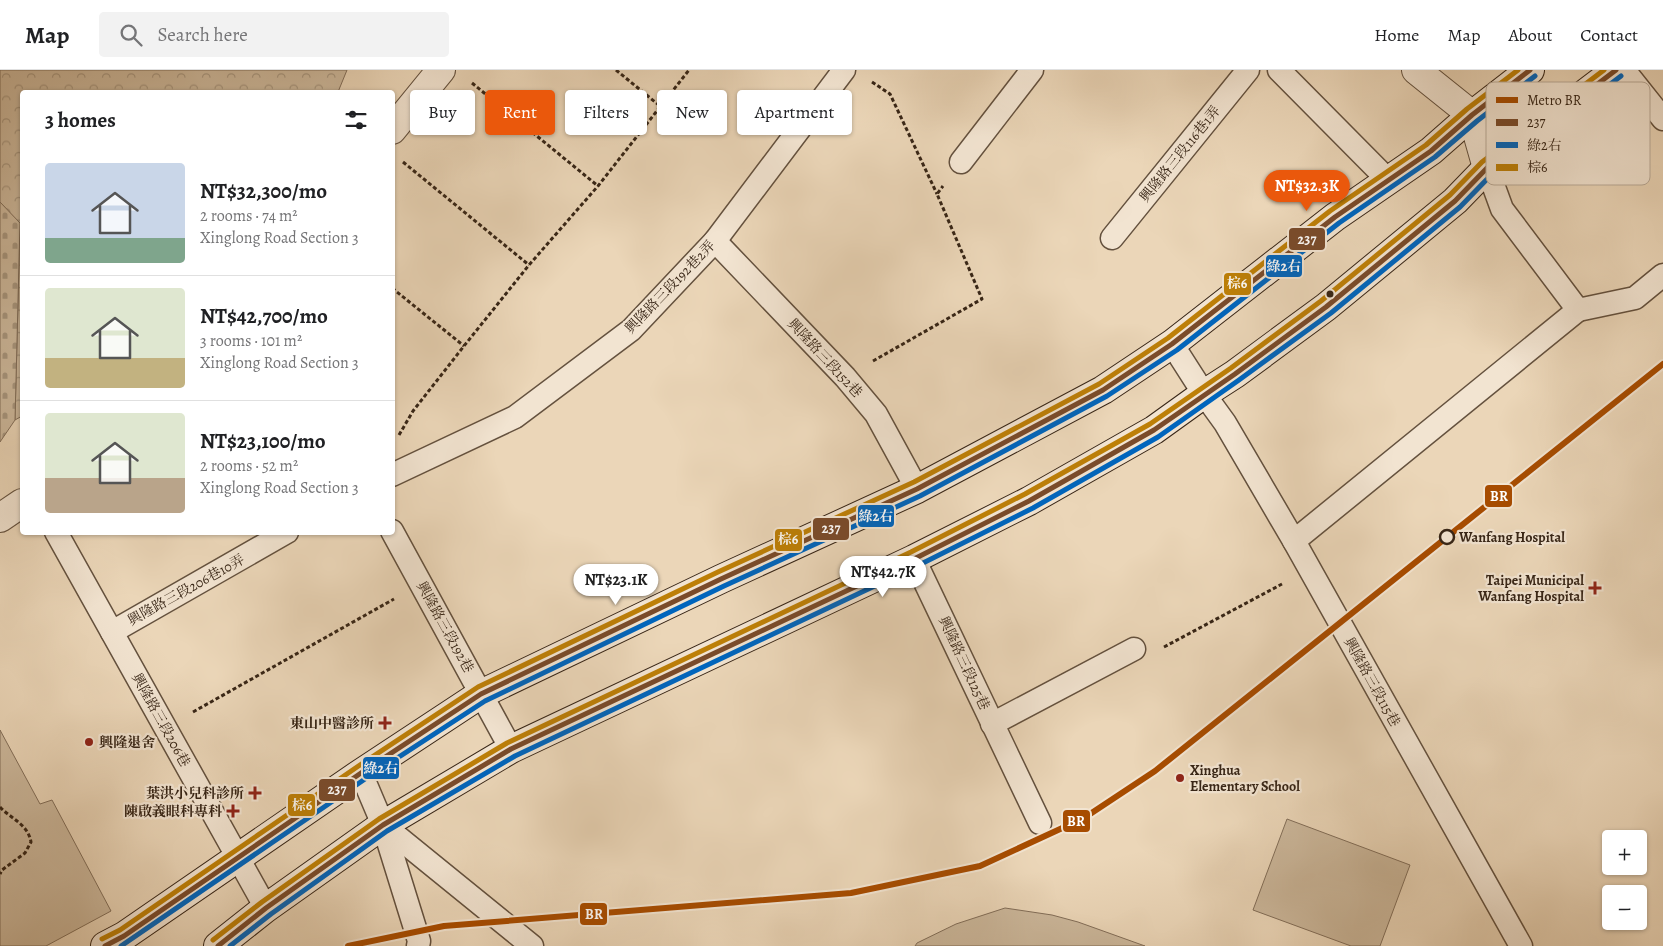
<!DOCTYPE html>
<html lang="en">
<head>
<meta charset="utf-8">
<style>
  body { margin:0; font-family:Alegreya,"Noto Serif TC",serif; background:#f2f2f2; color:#202124; height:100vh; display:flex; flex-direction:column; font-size:19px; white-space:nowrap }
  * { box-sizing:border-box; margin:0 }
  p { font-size:16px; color:#757577 }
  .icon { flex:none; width:28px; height:28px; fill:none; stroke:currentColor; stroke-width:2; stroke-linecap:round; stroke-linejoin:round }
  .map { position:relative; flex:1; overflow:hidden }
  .details { position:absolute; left:20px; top:20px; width:375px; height:445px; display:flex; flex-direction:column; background:#fff; border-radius:5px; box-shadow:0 1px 4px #0004 }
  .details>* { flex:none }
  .guide { position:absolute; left:410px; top:20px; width:475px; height:45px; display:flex; gap:10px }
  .controls { position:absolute; left:1602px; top:760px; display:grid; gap:10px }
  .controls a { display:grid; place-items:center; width:45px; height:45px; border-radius:5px; background:#fff; box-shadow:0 1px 4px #0004; font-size:25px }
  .price { position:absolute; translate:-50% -42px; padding:0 11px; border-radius:18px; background:#fff; color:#222; font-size:16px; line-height:32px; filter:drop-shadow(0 1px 2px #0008) }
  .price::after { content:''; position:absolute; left:50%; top:30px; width:15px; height:11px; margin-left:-8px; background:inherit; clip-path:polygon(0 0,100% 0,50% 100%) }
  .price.active { background:#ea580c; color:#fff }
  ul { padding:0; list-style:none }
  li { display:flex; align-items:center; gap:15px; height:125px; padding:0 25px }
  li+li { border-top:1px solid #e0e0e0 }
  li span { display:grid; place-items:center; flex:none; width:140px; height:100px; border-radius:5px; color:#555 }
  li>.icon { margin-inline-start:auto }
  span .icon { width:60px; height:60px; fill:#fffc; stroke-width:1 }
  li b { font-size:21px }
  h2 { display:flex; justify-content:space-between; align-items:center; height:60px; padding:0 25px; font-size:21px }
  .chip { padding:0 18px; border-radius:5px; background:#fff; box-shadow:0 1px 4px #0004; font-size:18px; line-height:45px }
  .chip.active { background:#ea580c; color:#fff }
  header { display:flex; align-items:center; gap:30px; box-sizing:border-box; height:70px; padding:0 25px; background:#fff; border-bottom:1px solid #e0e0e0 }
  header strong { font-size:24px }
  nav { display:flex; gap:28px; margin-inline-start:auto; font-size:18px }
  .search { width:350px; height:45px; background:#f2f2f2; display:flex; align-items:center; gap:12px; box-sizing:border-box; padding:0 18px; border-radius:5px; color:#757577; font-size:19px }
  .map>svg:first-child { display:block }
  .grass { fill:#ccb89c; stroke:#826e59 }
  .forest { fill:url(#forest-crowns); stroke:#826e59 }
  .cemetery { fill:url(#cemetery-stones); stroke:#826e59 }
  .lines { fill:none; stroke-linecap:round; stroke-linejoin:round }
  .service-casing { stroke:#64513e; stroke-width:25 }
  .minor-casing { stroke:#64513e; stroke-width:30 }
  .secondary-casing { stroke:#372516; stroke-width:30 }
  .path { stroke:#372516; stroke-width:3; stroke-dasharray:4 2.5; stroke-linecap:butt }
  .service { stroke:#f2e4d1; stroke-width:22 }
  .minor { stroke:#f2e4d1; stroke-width:28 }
  .secondary { stroke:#f2e4d1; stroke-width:28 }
  .bus-1-casing { stroke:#f2e4d1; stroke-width:9 }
  .bus-2-casing { stroke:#f2e4d1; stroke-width:9 }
  .bus-3-casing { stroke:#f2e4d1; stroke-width:9 }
  .bus-1 { stroke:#7a4b2a; stroke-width:5 }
  .bus-2 { stroke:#0065bd; stroke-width:5 }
  .bus-3 { stroke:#bd7f07; stroke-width:5 }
  .metro-1-casing { stroke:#f2e4d1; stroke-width:10 }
  .metro-1 { stroke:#a74c00; stroke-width:6 }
  .bus-dot { fill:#372516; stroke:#f2e4d1; stroke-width:2 }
  .stop-dot { fill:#f2e4d1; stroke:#372516; stroke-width:2.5 }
  .poi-dot { fill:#8f2418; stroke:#f2e4d1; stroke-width:2 }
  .labels { text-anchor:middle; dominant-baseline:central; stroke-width:4.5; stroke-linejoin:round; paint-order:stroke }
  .street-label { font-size:14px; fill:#372516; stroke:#f2e4d1 }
  .stop-label { font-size:14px; font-weight:bold; fill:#372516; stroke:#f2e4d1; text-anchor:start }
  .poi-label { font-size:14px; font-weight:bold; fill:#372516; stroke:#f2e4d1; text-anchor:end }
  .key { fill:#f2e4d1; stroke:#baab99; stroke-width:1 }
  .key-label { font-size:14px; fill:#372516 }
  .line-badge { stroke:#f2e4d1; stroke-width:2 }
  .badge-label { font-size:14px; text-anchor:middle; font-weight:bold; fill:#fff }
</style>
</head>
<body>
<header>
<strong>Map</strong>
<div class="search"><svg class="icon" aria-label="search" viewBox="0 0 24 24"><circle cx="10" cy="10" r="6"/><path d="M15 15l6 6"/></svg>Search here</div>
<nav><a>Home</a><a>Map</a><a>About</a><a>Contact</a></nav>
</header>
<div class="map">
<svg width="1663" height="876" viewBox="0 0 1663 876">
  <defs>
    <pattern id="forest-crowns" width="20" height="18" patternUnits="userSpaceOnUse" patternTransform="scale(1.25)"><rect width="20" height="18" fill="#ccb89c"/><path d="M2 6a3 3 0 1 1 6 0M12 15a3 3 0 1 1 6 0" fill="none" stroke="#a6957e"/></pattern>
    <pattern id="cemetery-stones" width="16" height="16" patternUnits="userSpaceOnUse" patternTransform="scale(1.25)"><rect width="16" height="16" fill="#ccb89c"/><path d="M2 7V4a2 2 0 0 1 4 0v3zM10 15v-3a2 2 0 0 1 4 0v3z" fill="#a6957e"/></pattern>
  </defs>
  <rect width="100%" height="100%" fill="#ebd6b8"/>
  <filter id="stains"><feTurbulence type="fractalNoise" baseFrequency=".004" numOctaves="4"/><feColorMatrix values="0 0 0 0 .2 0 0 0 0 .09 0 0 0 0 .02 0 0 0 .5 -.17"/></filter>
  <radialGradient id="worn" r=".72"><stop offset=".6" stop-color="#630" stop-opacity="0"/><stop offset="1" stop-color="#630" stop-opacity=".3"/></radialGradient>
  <g class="grass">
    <path d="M0 660 40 734 52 730 111 841 46 876H0Z"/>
    <path d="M1287 749 1410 795 1380 876H1351L1253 840Z"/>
    <path d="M1005 838 1052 845 1078 852 1145 876H915L917 873 956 854Z"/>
  </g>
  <path class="forest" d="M0 0H347L338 22H22V346L15 350 20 154 0 132Z"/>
  <path class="cemetery" d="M0 132 20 153 15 350 0 372Z"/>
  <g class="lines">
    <g class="service-casing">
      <g id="service">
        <path d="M1279 0 1388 110"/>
        <path d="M1624 0 1663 49"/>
        <path d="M961 92 1032 0"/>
        <path d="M1487 98 1502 139 1578 240 1635 228 1663 205"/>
        <path d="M1112 168 1248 0"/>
        <path d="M715 171 845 307 876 344 917 419"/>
        <path d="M1172 274 1204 324 1225 353 1294 471 1521 876"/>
        <path d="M392 405 515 347 631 260 715 171 844 0"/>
        <path d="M392 461 511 679"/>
        <path d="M56 462 266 838"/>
        <path d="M1294 471 1578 240"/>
        <path d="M914 489 1040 753"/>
        <path d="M112 562 287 462"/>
        <path d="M992 654 1134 579"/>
        <path d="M361 703 383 755 419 871 418 876"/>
        <path d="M383 755 532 876"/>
      </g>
    </g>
    <g class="minor-casing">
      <g id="minor">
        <path d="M1416 0 1472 45 1487 98"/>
        <path d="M392 60 441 0"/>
        <path d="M0 448 22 433"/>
      </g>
    </g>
    <g class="secondary-casing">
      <g id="secondary">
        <path d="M105 876 124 866 361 703 481 624 721 509 917 419 1103 320 1172 274 1335 147 1431 81 1472 45 1530 0"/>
        <path d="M218 876 266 838 383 755 511 679 914 489 1029 431 1154 360 1204 324 1235 304 1326 237 1455 131 1487 98 1616 0"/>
      </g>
    </g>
    <g class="path">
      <path d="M616 0 660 36"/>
      <path d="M872 12 890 24 937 124"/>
      <path d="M472 13 598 116"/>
      <path d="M403 92 529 195"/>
      <path d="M392 218 464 276"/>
      <path d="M873 291 982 229 937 124 943 116"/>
      <path d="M399 365 413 341 464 276 529 195 598 116 689 0"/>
      <path d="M1164 577 1282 514"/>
      <path d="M193 642 394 529"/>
      <path d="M0 737C11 749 28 754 31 772L25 783 2 800 0 804"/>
    </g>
    <use href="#service" class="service"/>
    <use href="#minor" class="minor"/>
    <use href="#secondary" class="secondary"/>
    <g class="bus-1-casing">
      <g id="bus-1">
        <path d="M105 876 124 866 361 703 481 624 721 509 917 419 1103 320 1172 274 1335 147 1431 81 1472 45 1530 0"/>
        <path d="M218 876 266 838 383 755 511 679 914 489 1029 431 1154 360 1235 304 1326 237 1455 131 1487 98 1616 0"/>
      </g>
    </g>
    <g class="bus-2-casing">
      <g id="bus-2">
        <path d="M121 876 365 709 485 631 724 516 920 426 1107 326 1177 280 1339 153 1435 87 1477 51 1535 6"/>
        <path d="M230 876 271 844 387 761 515 686 917 496 1033 438 1158 367 1239 310 1331 243 1460 137 1492 104 1621 6"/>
      </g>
    </g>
    <g class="bus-3-casing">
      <g id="bus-3">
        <path d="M102 869 120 860 357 697 478 617 718 502 914 412 1099 314 1168 268 1330 141 1426 75 1467 39 1518 0"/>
        <path d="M213 870 262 832 379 749 507 673 911 482 1025 424 1150 354 1231 298 1321 231 1450 125 1482 92 1604 0"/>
      </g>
    </g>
    <use href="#bus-1" class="bus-1"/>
    <use href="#bus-2" class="bus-2"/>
    <use href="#bus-3" class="bus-3"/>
    <g class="metro-1-casing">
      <path id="metro-1" d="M348 876 444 856 851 823 980 796 1084 748 1155 701 1663 294"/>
    </g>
    <use href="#metro-1" class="metro-1"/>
  </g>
  <circle class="bus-dot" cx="1330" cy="224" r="4.5"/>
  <circle class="stop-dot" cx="1447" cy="467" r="7"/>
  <g class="poi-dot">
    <path d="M1592.5 510.5h5v5h5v5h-5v5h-5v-5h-5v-5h5z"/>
    <path d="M382.5 645.5h5v5h5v5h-5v5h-5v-5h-5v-5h5z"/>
    <circle cx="89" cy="672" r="5"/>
    <circle cx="1180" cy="708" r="5"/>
    <path d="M252.5 715.5h5v5h5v5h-5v5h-5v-5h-5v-5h5z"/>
    <path d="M230.5 733.5h5v5h5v5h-5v5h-5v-5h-5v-5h5z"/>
  </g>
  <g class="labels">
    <g class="street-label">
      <text transform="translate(1180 84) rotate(-51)">興隆路三段116巷1弄</text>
      <text transform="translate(670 217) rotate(-46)">興隆路三段192巷2弄</text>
      <text transform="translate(825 288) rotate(47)">興隆路三段152巷</text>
      <text transform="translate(186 520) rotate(-29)">興隆路三段206巷10弄</text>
      <text transform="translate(445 557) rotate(61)">興隆路三段192巷</text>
      <text transform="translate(964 593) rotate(65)">興隆路三段125巷</text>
      <text transform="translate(1372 612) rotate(61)">興隆路三段115巷</text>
      <text transform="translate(161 650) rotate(61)">興隆路三段206巷</text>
    </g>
    <g class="stop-label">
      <text x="1459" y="467">Wanfang Hospital</text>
    </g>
    <g class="poi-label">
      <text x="1584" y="510">Taipei Municipal<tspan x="1584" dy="16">Wanfang Hospital</tspan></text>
      <text x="374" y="653">東山中醫診所</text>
      <text x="99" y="672" text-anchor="start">興隆退舍</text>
      <text x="1190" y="700" text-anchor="start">Xinghua<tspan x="1190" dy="16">Elementary School</tspan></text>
      <text x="244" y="723">葉洪小兒科診所</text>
      <text x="222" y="741">陳啟義眼科專科</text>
    </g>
  </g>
  <rect x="1486" y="12" width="164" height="103" rx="8" class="key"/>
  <rect x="1496" y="27" width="22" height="6" fill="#a74c00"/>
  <rect x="1496" y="49" width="22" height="7" fill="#7a4b2a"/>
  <rect x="1496" y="72" width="22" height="6" fill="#0065bd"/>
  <rect x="1496" y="94" width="22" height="7" fill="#bd7f07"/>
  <g class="key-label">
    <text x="1527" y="35">Metro BR</text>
    <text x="1527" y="57">237</text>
    <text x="1527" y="80">綠2右</text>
    <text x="1527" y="102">棕6</text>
  </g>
  <g class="line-badge">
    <rect x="1288" y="157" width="38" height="24" rx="5" fill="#7a4b2a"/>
    <rect x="1265" y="184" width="38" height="24" rx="5" fill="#0065bd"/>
    <rect x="1223" y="202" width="29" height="24" rx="5" fill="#bd7f07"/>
    <rect x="1484" y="414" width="29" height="24" rx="5" fill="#a74c00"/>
    <rect x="857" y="434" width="38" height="24" rx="5" fill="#0065bd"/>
    <rect x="812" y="447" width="38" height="24" rx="5" fill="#7a4b2a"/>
    <rect x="774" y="458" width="29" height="24" rx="5" fill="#bd7f07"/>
    <rect x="362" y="686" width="38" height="24" rx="5" fill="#0065bd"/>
    <rect x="318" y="708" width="38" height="24" rx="5" fill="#7a4b2a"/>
    <rect x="287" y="723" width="29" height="24" rx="5" fill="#bd7f07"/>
    <rect x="1062" y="739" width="29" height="24" rx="5" fill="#a74c00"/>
    <rect x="579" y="832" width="29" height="24" rx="5" fill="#a74c00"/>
  </g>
  <g class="badge-label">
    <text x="1307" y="174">237</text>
    <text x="1284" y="201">綠2右</text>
    <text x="1237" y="218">棕6</text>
    <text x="1499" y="431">BR</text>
    <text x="876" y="451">綠2右</text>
    <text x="831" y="463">237</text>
    <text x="788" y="474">棕6</text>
    <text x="381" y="703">綠2右</text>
    <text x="337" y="724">237</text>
    <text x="302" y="740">棕6</text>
    <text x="1076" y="756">BR</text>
    <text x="594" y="849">BR</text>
  </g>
  <rect width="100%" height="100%" filter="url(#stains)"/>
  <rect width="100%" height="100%" fill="url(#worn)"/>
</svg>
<div class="controls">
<a>+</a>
<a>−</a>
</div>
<b class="price active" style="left:1307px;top:142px">NT$32.3K</b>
<b class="price" style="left:883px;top:528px">NT$42.7K</b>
<b class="price" style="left:616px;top:536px">NT$23.1K</b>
<div class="guide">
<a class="chip">Buy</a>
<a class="chip active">Rent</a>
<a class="chip">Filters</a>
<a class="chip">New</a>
<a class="chip">Apartment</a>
</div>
<section class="details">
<h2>3 homes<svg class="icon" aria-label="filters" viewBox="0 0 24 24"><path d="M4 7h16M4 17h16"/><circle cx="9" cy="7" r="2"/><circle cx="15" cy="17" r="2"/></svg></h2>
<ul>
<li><span style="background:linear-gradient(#c9d6e8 75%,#7fa58c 0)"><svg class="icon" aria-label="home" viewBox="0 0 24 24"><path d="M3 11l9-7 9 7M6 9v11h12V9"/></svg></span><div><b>NT$32,300/mo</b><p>2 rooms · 74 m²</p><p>Xinglong Road Section 3</p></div></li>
<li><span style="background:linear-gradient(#dfe7d0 70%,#c2b280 0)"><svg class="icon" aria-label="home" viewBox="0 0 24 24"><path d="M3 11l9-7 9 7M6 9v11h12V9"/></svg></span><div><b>NT$42,700/mo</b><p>3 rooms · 101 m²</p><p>Xinglong Road Section 3</p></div></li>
<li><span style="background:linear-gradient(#dfe7d0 65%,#b9a48a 0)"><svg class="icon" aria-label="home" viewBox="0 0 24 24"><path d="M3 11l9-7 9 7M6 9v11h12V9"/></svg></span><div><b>NT$23,100/mo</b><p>2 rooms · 52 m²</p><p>Xinglong Road Section 3</p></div></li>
</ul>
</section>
</div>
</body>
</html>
